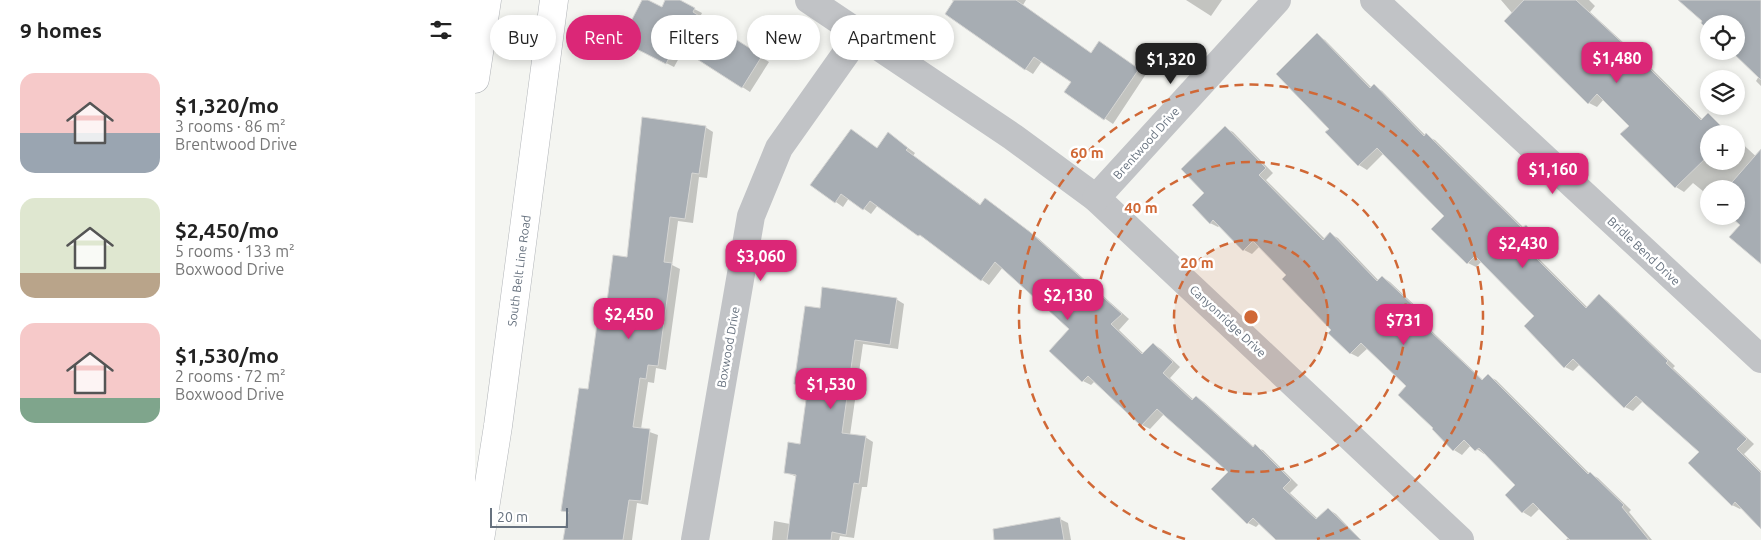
<!DOCTYPE html>
<html lang="en">
<head>
<meta charset="utf-8">
<style>
  body { margin:0; font-family:Ubuntu,sans-serif; background:#f6f6f6; color:#222; height:100vh; display:flex; flex-direction:column; font-size:19px; white-space:nowrap }
  * { box-sizing:border-box; margin:0 }
  p { font-size:16px; color:#767676 }
  .icon { flex:none; width:28px; height:28px; fill:none; stroke:currentColor; stroke-width:2; stroke-linecap:round; stroke-linejoin:round }
  .map { position:relative; flex:1; overflow:hidden }
  .details { display:flex; flex-direction:column; background:#fff; width:475px }
  .details>* { flex:none }
  .guide { position:absolute; left:15px; top:15px; width:475px; height:45px; display:flex; gap:10px }
  .fabs { position:absolute; left:1225px; top:15px; display:grid; gap:10px }
  .fabs a { display:grid; place-items:center; width:45px; height:45px; border-radius:50%; background:#fff; box-shadow:0 2px 8px #0003; font-size:25px }
  .scale { position:absolute; left:15px; bottom:12px; width:78px; box-sizing:border-box; padding-left:5px; border:2px solid #67727f; border-top:0; font-size:14px; line-height:18px; white-space:nowrap; color:#67727f; -webkit-text-stroke:4px #fff; paint-order:stroke }
  .price { position:absolute; translate:-50% -42px; padding:0 11px; border-radius:10px; background:#db2777; color:#fff; font-size:16px; line-height:32px; filter:drop-shadow(0 1px 2px #0008) }
  .price::after { content:''; position:absolute; left:50%; top:30px; width:15px; height:11px; margin-left:-8px; background:inherit; clip-path:polygon(0 0,100% 0,50% 100%) }
  .price.current { background:#222; color:#fff }
  ul { padding:0; list-style:none }
  li { display:flex; align-items:center; gap:15px; height:125px; padding:0 20px }
  li span { display:grid; place-items:center; flex:none; width:140px; height:100px; border-radius:15px; color:#555 }
  li>.icon { margin-inline-start:auto }
  span .icon { width:60px; height:60px; fill:#fffc; stroke-width:1 }
  li b { font-size:21px }
  h2 { display:flex; justify-content:space-between; align-items:center; height:60px; padding:0 20px; font-size:21px }
  .pill { padding:0 18px; border-radius:22px; background:#fff; box-shadow:0 2px 8px #0003; font-size:18px; line-height:45px }
  .pill.current { background:#db2777; color:#fff }
  main { display:flex; flex:1; min-height:0 }
  .map>svg:first-child { display:block }
  .shadow { fill:#0003 }
  .building { fill:#a7adb3; stroke:#d6d6d4 }
  .lines { fill:none; stroke-linecap:round; stroke-linejoin:round }
  .major-casing { stroke:#b2b5b9; stroke-width:29 }
  .minor { stroke:#c1c3c6; stroke-width:28 }
  .major { stroke:#fff; stroke-width:28 }
  .ring { fill:none; stroke:#d06836; stroke-width:2.5; stroke-dasharray:9 6 }
  .labels { text-anchor:middle; dominant-baseline:central; stroke-width:5; stroke-linejoin:round; paint-order:stroke }
  .street-label { font-size:12px; fill:#67727f; stroke:#fff }
  .centre { fill:#d06836; stroke:#fff; stroke-width:2.5 }
  .ring-label { font-size:15px; text-anchor:middle; font-weight:bold; fill:#d06836; stroke:#fff; stroke-width:5; stroke-linejoin:round; paint-order:stroke }
</style>
</head>
<body>
<main>
<section class="details">
<h2>9 homes<svg class="icon" aria-label="filters" viewBox="0 0 24 24"><path d="M4 7h16M4 17h16"/><circle cx="9" cy="7" r="2"/><circle cx="15" cy="17" r="2"/></svg></h2>
<ul>
<li><span style="background:linear-gradient(#f6c9c9 60%,#9aa5b1 0)"><svg class="icon" aria-label="home" viewBox="0 0 24 24"><path d="M3 11l9-7 9 7M6 9v11h12V9"/></svg></span><div><b>$1,320/mo</b><p>3 rooms · 86 m²</p><p>Brentwood Drive</p></div></li>
<li><span style="background:linear-gradient(#dfe7d0 75%,#b9a48a 0)"><svg class="icon" aria-label="home" viewBox="0 0 24 24"><path d="M3 11l9-7 9 7M6 9v11h12V9"/></svg></span><div><b>$2,450/mo</b><p>5 rooms · 133 m²</p><p>Boxwood Drive</p></div></li>
<li><span style="background:linear-gradient(#f6c9c9 75%,#7fa58c 0)"><svg class="icon" aria-label="home" viewBox="0 0 24 24"><path d="M3 11l9-7 9 7M6 9v11h12V9"/></svg></span><div><b>$1,530/mo</b><p>2 rooms · 72 m²</p><p>Boxwood Drive</p></div></li>
</ul>
</section>
<div class="map">
<svg width="1286" height="540" viewBox="0 0 1286 540">
  <rect width="100%" height="100%" fill="#f4f5f1"/>
  <g class="shadow">
    <path d="M168 0 187 9 191 0H202L227 13 225 17 294 62 275 92 209 49 199 67 156 45Z"/>
    <path d="M477 0H551L548 5 617 54 632 47 671 74 638 124 591 92 597 82 567 61 558 74 550 69Z"/>
    <path d="M711 0H747L736 16Z"/>
    <path d="M1026 0H1114L1120 6 1115 12 1174 66 1228 120 1233 115 1256 134H1234V161H1261V138L1286 161V262L1261 216V189H1234V196L1218 183 1209 192 1201 187 1147 134 1155 126 1129 99 1122 107 1114 103Z"/>
    <path d="M1206 0H1286V86L1281 81 1284 76 1261 51V24L1229 21Z"/>
    <path d="M842 35 850 40 897 88 899 86 907 91 951 136 960 140 1049 228 1051 227 1059 231 1075 248 1064 259 1113 308 1125 296 1132 301 1200 366 1198 368 1279 444 1269 454 1286 471V527L1267 507 1265 509 1257 505 1226 452 1168 401 1158 411 1150 407 1105 364 1098 371 1090 367 1061 316 1007 261 1001 267 993 263 971 216 909 153 892 170 884 165 851 132 855 129Z"/>
    <path d="M230 127 238 132 232 178 224 177 218 223 203 221 197 265 205 269 191 370 181 368 179 383 173 382 166 429 183 435 173 505 162 503 157 540H89L93 513 87 510 130 327 153 258Z"/>
    <path d="M750 128 758 132 798 173 791 180 850 239 855 234 863 238 904 281 907 277 915 282 948 313 943 318 1008 380 1013 376 1021 380 1115 474 1123 478 1156 510 1154 512 1177 540H1091L1094 537 1065 508 1056 517 1048 512 1042 485 1011 453 1009 454 996 445 987 455 979 450 960 428 933 386 893 348 883 357 875 353 813 275 785 246 777 254 769 250 745 225 743 227 735 223 731 193Z"/>
    <path d="M421 139 440 153 438 156 506 205 511 199 518 204 563 238 654 319 644 330 669 354 678 344 686 349 705 367 695 378 719 400 721 397 729 402 779 447 788 450 823 485 815 493 843 519 853 509 861 514 886 540H803L785 523 781 527 773 523 754 472 690 413 675 429 667 425 620 381 616 385 608 381 596 329 528 267 514 285 403 205 396 214 374 198 368 207 337 185Z"/>
    <path d="M421 299 429 304 423 349 388 344 375 435 390 437 398 442 392 487H387L379 538 365 536 364 540H297L299 521 315 524 322 477 310 472 326 445 334 388 320 383 346 310Z"/>
    <path d="M585 519 593 523 596 540H541Z"/>
  </g>
  <g class="building">
    <path d="M167 0H173L187 7 190 0H205L220 8 218 12 287 56 267 88 200 45 191 64 146 41Z"/>
    <path d="M479 0H541L616 53 624 41 664 69 629 120 589 92 596 82 559 57 550 70 470 14Z"/>
    <path d="M1049 0H1101L1166 60 1226 120 1233 113 1254 134H1234V155L1200 188 1145 134 1154 126 1122 94 1113 104 1029 21Z"/>
    <path d="M1203 0H1286V80L1256 51H1261V24H1234V31L1226 23 1227 21Z"/>
    <path d="M842 33 895 88 899 84 949 136 951 133 1047 228 1051 225 1068 243 1057 254 1111 308 1124 294 1193 361 1191 363 1272 439 1262 449 1286 473V529L1260 502 1257 506 1213 463 1224 452 1161 396 1149 408 1098 359 1089 368 1049 326 1059 316 1000 256 992 264 956 229 969 216 902 148 883 166 850 132 854 129 801 74Z"/>
    <path d="M167 117 231 126 224 174 217 173 210 219 195 217 189 262 197 263 183 366 173 365 171 379 165 378 158 427 175 429 166 501 154 500 148 540H88L93 512 86 511 104 388 113 389 122 324 129 325 138 255 152 257Z"/>
    <path d="M750 126 791 168 784 175 848 240 855 232 902 281 907 276 941 308 936 313 1007 380 1013 374 1113 474 1115 472 1149 505 1147 507 1174 540H1095L1058 503 1047 513 1030 495 1040 485 1004 448 1000 451 989 440 978 451 957 429 958 428 923 395 931 386 886 343 875 354 853 333 856 330 807 279 811 275 778 241 768 251 738 220 735 224 717 205 729 193 706 169Z"/>
    <path d="M376 129 402 148 413 132 433 148 431 150 505 205 510 198 555 232 647 314 636 324 667 354 678 343 698 362 688 373 717 400 721 396 778 447 780 444 816 480 808 488 841 519 853 508 886 540H801L778 518 772 524 736 489 753 472 682 409 666 426 613 376 607 382 574 351 594 329 520 262 506 281 445 235 443 236 395 201 388 210 366 194 360 203 335 185Z"/>
    <path d="M1286 149V264L1254 237 1265 225 1255 216H1261V189H1251Z"/>
    <path d="M347 287 422 298 415 345 380 340 367 433 391 436 384 484 379 483 371 535 357 532 356 540H312L321 475 309 473 313 442 325 444 333 385 319 384 330 306 345 308Z"/>
    <path d="M585 517 589 540H519L518 529Z"/>
  </g>
  <g class="lines">
    <g class="major-casing">
      <g id="major">
        <path d="M0 79 12 0"/>
        <path id="s1" d="M5 540 23 426 79 0"/>
      </g>
    </g>
    <g class="minor">
      <path d="M334 0 538 137 621 198 985 540"/>
      <path d="M899 0 1286 359"/>
      <path d="M621 198 802 0"/>
      <path d="M220 540 276 216 304 148 384 35"/>
    </g>
    <use href="#major" class="major"/>
  </g>
  <circle cx="776" cy="317" r="77" fill="#d06836" fill-opacity=".12"/>
  <g class="ring">
    <circle cx="776" cy="317" r="77"/>
    <circle cx="776" cy="317" r="155"/>
    <path d="M710 539A232 232 0 1 1 842 539"/>
  </g>
  <g class="labels">
    <g class="street-label">
      <text transform="translate(671 143) rotate(-48)">Brentwood Drive</text>
      <text transform="translate(1169 251) rotate(43)">Bridle Bend Drive</text>
      <text stroke="none"><textPath href="#s1" startOffset="272">South Belt Line Road</textPath></text>
      <text transform="translate(753 321) rotate(43)">Canyonridge Drive</text>
      <text transform="translate(253 347) rotate(-80)">Boxwood Drive</text>
    </g>
  </g>
  <circle cx="776" cy="317" r="8" class="centre"/>
  <g class="ring-label">
    <text x="612" y="158">60 m</text>
    <text x="666" y="213">40 m</text>
    <text x="722" y="268">20 m</text>
  </g>
</svg>
<div class="fabs">
<a><svg class="icon" aria-label="locate" viewBox="0 0 24 24"><circle cx="12" cy="12" r="6"/><path d="M12 2v4M12 18v4M2 12h4M18 12h4"/></svg></a>
<a><svg class="icon" aria-label="layers" viewBox="0 0 24 24"><path d="M12 4l9 5-9 5-9-5zM3 14l9 5 9-5"/></svg></a>
<a>+</a>
<a>−</a>
</div>
<div class="scale">20 m</div>
<b class="price" style="left:1142px;top:84px">$1,480</b>
<b class="price current" style="left:696px;top:85px">$1,320</b>
<b class="price" style="left:1078px;top:195px">$1,160</b>
<b class="price" style="left:1048px;top:269px">$2,430</b>
<b class="price" style="left:286px;top:282px">$3,060</b>
<b class="price" style="left:593px;top:321px">$2,130</b>
<b class="price" style="left:154px;top:340px">$2,450</b>
<b class="price" style="left:929px;top:346px">$731</b>
<b class="price" style="left:356px;top:410px">$1,530</b>
<div class="guide">
<a class="pill">Buy</a>
<a class="pill current">Rent</a>
<a class="pill">Filters</a>
<a class="pill">New</a>
<a class="pill">Apartment</a>
</div>
</div>
</main>
</body>
</html>
